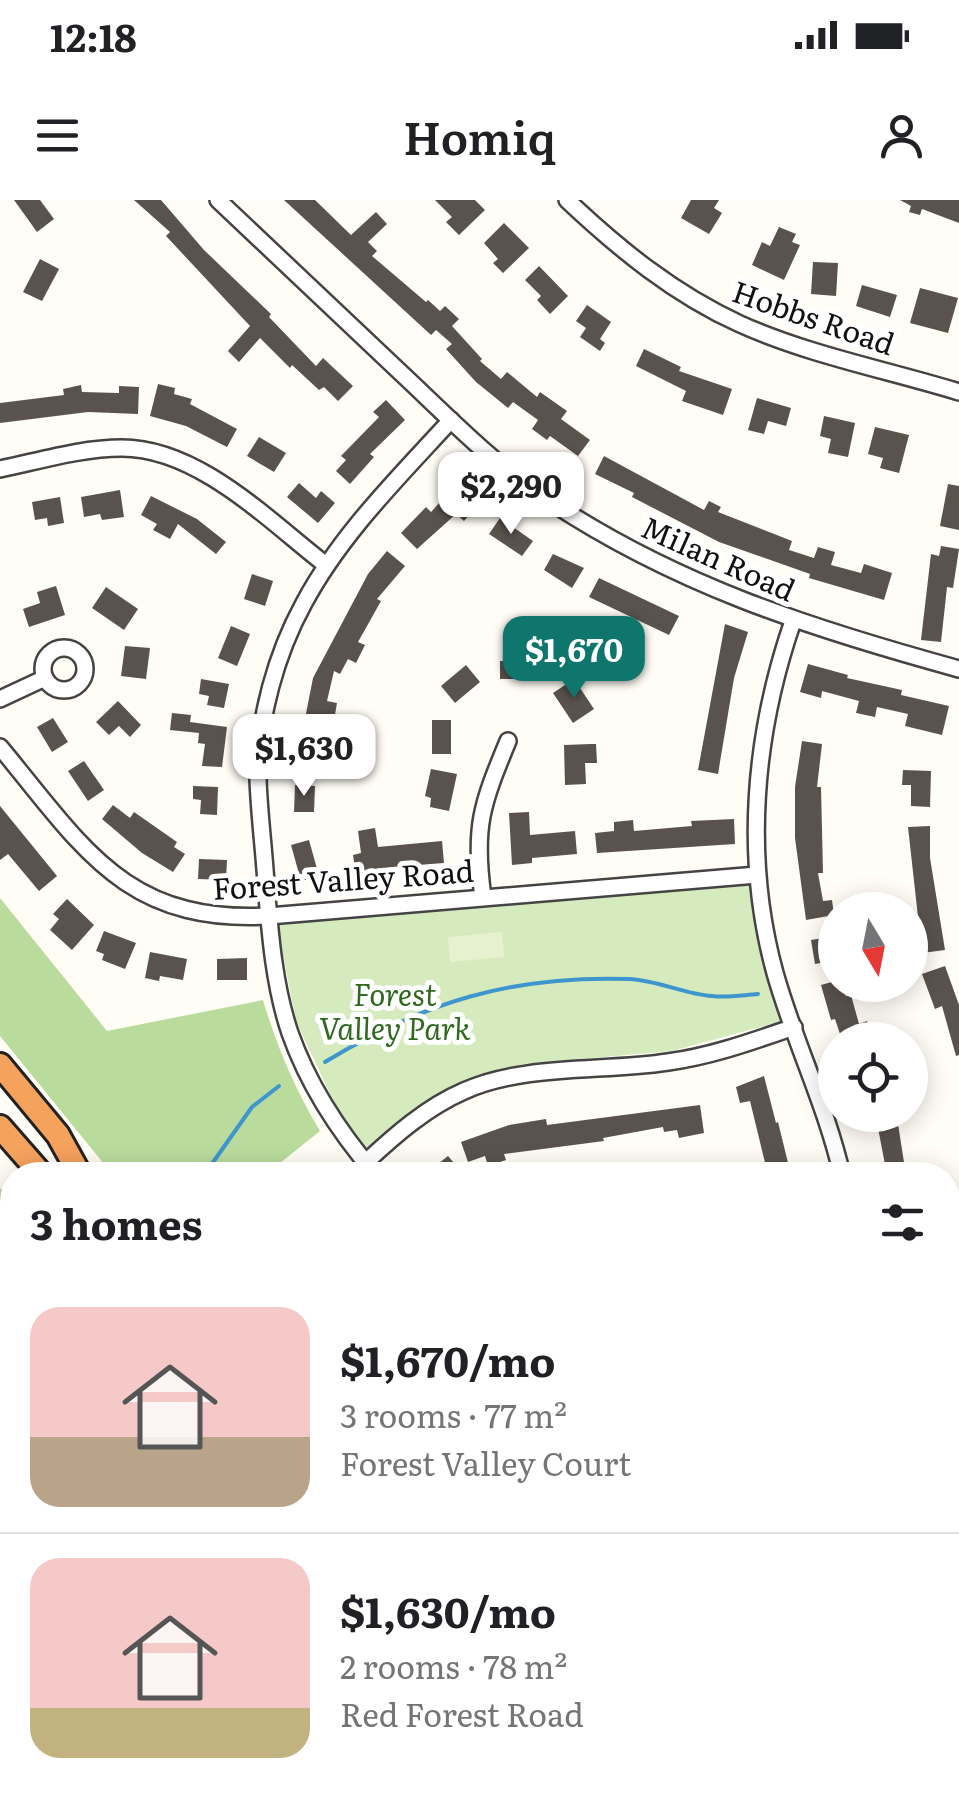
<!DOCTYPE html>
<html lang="en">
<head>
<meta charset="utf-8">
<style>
  body { margin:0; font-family:Literata,serif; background:#f2f2f2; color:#202124; height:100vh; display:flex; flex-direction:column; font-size:38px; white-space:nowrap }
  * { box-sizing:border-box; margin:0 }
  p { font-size:32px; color:#757577 }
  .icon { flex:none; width:55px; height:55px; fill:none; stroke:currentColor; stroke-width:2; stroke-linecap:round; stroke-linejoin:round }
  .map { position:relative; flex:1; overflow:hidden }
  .details { position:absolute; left:0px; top:962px; width:960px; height:642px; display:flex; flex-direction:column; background:#fff; border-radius:40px 40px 0 0; box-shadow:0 5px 25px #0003 }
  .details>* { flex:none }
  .needle { width:65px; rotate:170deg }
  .controls { position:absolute; left:818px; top:692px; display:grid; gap:20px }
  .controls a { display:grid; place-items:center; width:110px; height:110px; border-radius:50%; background:#fff; box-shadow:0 5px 25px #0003; font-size:50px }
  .price { position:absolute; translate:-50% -85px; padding:0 22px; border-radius:20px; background:#fff; color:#222; font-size:32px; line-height:65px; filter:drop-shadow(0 2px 5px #0008) }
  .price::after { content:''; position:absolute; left:50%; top:60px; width:30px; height:22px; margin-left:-15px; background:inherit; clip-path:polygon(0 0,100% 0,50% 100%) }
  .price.active { background:#0f766e; color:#fff }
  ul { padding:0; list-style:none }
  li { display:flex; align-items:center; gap:30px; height:250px; padding:0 30px }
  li+li { border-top:2px solid #e0e0e0 }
  li span { display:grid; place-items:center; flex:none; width:280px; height:200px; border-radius:30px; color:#555 }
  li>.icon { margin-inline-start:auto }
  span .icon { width:120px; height:120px; fill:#fffc; stroke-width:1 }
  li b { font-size:42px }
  h2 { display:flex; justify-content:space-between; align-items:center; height:120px; padding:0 30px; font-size:42px }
  .status { display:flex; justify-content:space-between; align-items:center; height:70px; padding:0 50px; background:#fff; direction:ltr }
  .status svg { height:28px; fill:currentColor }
  header { display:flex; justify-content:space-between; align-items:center; height:130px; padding:0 30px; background:#fff; font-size:45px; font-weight:600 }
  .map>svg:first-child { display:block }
  .green { fill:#d5ebbd }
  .forest { fill:#b9dc9c }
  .pitch { fill:#e6f2cf }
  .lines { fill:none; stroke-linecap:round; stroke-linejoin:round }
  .stream { stroke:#3f96cf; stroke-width:4 }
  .building { fill:#5a524d }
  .minor-casing { stroke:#444; stroke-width:20 }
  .highway-casing { stroke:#222; stroke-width:28 }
  .minor { stroke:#fff; stroke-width:15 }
  .highway { stroke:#f5a25d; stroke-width:22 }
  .labels { text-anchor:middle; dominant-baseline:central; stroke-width:10; stroke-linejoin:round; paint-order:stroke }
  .street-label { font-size:30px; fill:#111; stroke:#fff }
  .park-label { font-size:30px; font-style:italic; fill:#2f6b1f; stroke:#fff }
</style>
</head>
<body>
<div class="status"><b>12:18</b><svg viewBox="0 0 49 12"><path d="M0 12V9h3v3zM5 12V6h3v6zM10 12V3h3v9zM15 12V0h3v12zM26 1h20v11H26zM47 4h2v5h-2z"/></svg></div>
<header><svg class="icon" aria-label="menu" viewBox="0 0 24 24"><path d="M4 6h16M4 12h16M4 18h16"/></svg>Homiq<svg class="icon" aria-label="person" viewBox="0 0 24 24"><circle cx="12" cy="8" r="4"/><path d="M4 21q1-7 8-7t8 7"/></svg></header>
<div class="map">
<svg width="959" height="1604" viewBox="0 0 959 1604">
  <rect width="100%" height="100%" fill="#fffdf5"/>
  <path class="green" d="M750 684 760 751 782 821 672 851 523 864 450 887 358 954 296 821 277 725Z"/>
  <g class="forest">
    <path d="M0 698 107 831 263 800C277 847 295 889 320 931L265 975H113L0 836Z"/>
    <path d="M0 988 12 1002V1259L0 1254Z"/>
    <path d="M787 1592 818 1604H383L358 1593Z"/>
  </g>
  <path class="pitch" d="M502 732 504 757 450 762 448 737Z"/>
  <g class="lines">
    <g class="stream">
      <path d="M325 862C424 802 512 775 629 779 657 780 684 794 712 796 727 798 743 795 758 794"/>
      <path d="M204 975 252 907 279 886"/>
      <path d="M0 1073 12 1075"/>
      <path d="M389 1592 408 1604"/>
    </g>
  </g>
  <g class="building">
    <path d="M14 0H40L54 19 37 32Z"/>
    <path d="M134 0H161L204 50 271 114 269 117 316 166 323 158 353 186 338 201 324 187 319 190 292 165 290 168 260 138 239 162 228 151 250 126 166 36 170 32Z"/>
    <path d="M284 0H315L351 35 376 12 387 24 368 42 377 51 372 56 426 102 428 100 440 111 445 106 459 119 452 126 482 159 480 161 501 179 507 172 537 197 540 192 567 211 561 219 590 240 578 256 550 236 547 240 532 229 538 220 513 202 508 208 476 182 446 149 452 144 436 130 431 135Z"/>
    <path d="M435 0H475L485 10 459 35 446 22 452 17Z"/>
    <path d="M691 0H719L714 8 722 13 709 34 681 18Z"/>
    <path d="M900 0H959V23L922 9 920 15 909 12 911 6Z"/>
    <path d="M504 23 529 48 503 73 493 63 498 59 484 43Z"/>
    <path d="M779 27 796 34 792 42 800 45 784 80 752 65 762 42 770 46Z"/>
    <path d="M40 59 59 69 42 101 23 92Z"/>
    <path d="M813 62 838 63 836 96 811 94Z"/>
    <path d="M539 66 568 96 550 114 537 100 541 96 525 80Z"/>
    <path d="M862 85 897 95 890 117 856 106Z"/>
    <path d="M920 88 958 98 948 133 910 123Z"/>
    <path d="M587 105 611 122 600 139 605 143 600 151 580 137 586 128 576 121Z"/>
    <path d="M644 149 681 167 679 171 732 189 723 215 682 201 686 191 636 166Z"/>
    <path d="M158 184 175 188 174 194 192 199 190 204 237 229 227 247 186 226 150 216Z"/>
    <path d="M81 185 82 192 119 193V186L139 187 138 214 88 212 0 223V203L64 195 63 189Z"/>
    <path d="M757 198 791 208 786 226 768 221 764 234 748 230Z"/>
    <path d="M386 200 405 220 370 254 374 257 350 284 336 271 346 260 341 256 379 217 373 212Z"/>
    <path d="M824 216 855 223 848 257 828 253 831 239 820 236Z"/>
    <path d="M875 227 909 235 899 273 880 268 883 258 868 254Z"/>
    <path d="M259 237 286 253 274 272 247 256Z"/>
    <path d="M604 256 704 310 709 301 721 307 718 312 792 341 789 350 814 358 818 347 835 352 831 365 861 373 864 364 892 373 884 400 809 378 810 374 719 342 632 297 634 293 595 274Z"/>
    <path d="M464 276 480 290 469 302 476 308 464 321 456 314 417 349 401 333 426 307 431 312Z"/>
    <path d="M299 283 316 298 321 291 335 303 318 323 287 297Z"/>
    <path d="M948 284 959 286V330L940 326Z"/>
    <path d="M120 290 124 317 102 320 100 314 84 317 81 297Z"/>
    <path d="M151 296 197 319 226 342 216 354 178 324 170 339 153 330 157 324 141 315Z"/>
    <path d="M60 297 64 323 48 326 47 318 35 320 32 302Z"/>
    <path d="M500 318 533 341 522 356 489 334Z"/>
    <path d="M941 346 959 349 953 388 947 387 941 442 921 440 931 354 939 356Z"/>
    <path d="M387 351 405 366 377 399 381 401 358 442 365 445 356 463 348 459 340 474 334 471 327 501 337 503 326 567 306 563 310 546 300 544 313 478 368 374Z"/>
    <path d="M553 354 584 368 572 388 544 370Z"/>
    <path d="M252 374 273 381 265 406 244 399Z"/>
    <path d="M599 378 679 416 669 435 589 397Z"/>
    <path d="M56 386 65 415 29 427 23 409 40 403 37 392Z"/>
    <path d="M106 387 138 409 124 430 92 408Z"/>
    <path d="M725 424 748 432 734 478 718 574 698 570Z"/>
    <path d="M231 426 250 434 237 466 218 458Z"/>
    <path d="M125 446 150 448 146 479 121 476Z"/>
    <rect x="500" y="461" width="36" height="18"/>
    <path d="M808 464 848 475 847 478 902 490 901 495 949 506 942 535 905 526 908 514 877 507 875 517 856 513 859 501 822 491 821 498 800 492Z"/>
    <path d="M466 465 480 482 455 503 441 486Z"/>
    <path d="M201 479 229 484 224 508 207 505 209 496 199 494Z"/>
    <path d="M574 479 594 509 573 523 553 493Z"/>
    <path d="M118 501 141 525 130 537 119 526 109 535 96 522Z"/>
    <path d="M172 513 191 515 190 522 227 527 222 567 202 566 205 544 198 543 199 533 170 530Z"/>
    <path d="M53 518 68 542 52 552 37 527Z"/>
    <rect x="432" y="520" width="19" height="34"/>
    <path d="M802 541 822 544 817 587H821L823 673H818L823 701 832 700 834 715 806 720 795 638V587Z"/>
    <path d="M591 544H596L597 563H585L586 584 565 585 564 545Z"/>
    <path d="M84 561 104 590 88 601 68 571Z"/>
    <path d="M431 569 457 574 449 611 430 607 431 598 425 596Z"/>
    <path d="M903 570 931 571 930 607 911 606V585H902Z"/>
    <path d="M295 585 315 586 314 612H294Z"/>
    <path d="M193 586 218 587 217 615 200 614 201 600 193 599Z"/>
    <path d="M113 605 130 618 134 612 177 642 174 647 185 654 173 672 142 653 102 619Z"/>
    <path d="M0 606 57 676 39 691 8 654 0 660Z"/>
    <path d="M529 612 530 635 575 631 577 654 532 658V663L512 665 509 613Z"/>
    <path d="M734 619 735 644 597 653 595 633 614 631V622L633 620 634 631 692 626 691 621Z"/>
    <path d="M930 626V658L945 750 922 753 908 627Z"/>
    <path d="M375 628 378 647 442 641 444 663 392 667 356 675 353 655 361 653 358 631Z"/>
    <path d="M309 640 319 676 301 681 291 645Z"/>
    <path d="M199 659 227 660 226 680 198 679Z"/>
    <path d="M67 699 94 725 72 750 50 730 59 719 53 714Z"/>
    <path d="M104 731 136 743 125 769 102 760 104 754 96 751Z"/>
    <path d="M829 737 832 761 815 764 811 740Z"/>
    <path d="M150 752 187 759 183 780 160 776 159 781 145 778Z"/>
    <path d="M247 758V780H217V759Z"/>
    <path d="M945 766 959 805V855L956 856 942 806 935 809 922 774Z"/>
    <path d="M835 781V785H842L846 796 851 795 859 824 867 821 873 840H842L835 819 831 820 821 785Z"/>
    <path d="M764 876 776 923 778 922 791 975H768L750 901 740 903 736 887Z"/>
    <path d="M700 905 704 933 679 938 677 930 664 932 663 927 603 938 604 941 504 954 506 960 488 966 485 956 468 962 461 942 509 925 546 919 547 925Z"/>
    <path d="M898 924 906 975H887L878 928Z"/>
    <path d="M448 956 460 970 453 975H424Z"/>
    <path d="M950 1259 959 1262V1300L948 1297Z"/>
  </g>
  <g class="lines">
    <g class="minor-casing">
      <g id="minor">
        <path d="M218 0C278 57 339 114 400 172 446 215 489 260 542 296 672 384 809 428 959 469"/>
        <path d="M567 0C619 49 674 94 740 124 809 155 887 170 959 192"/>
        <path d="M0 269C39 261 81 248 122 248 198 248 268 320 326 365"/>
        <path d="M793 421C754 534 743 657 775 773 794 841 826 905 842 975"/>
        <circle cx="64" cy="469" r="21"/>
        <path d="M0 499 45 478"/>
        <path d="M0 547C83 647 125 724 269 716L757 675"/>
        <path d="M483 697C473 627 482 604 508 541"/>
        <path d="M365 963C395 935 427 907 464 891 523 864 604 872 668 862 712 856 753 841 794 827"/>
        <path d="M376 975C339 932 309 887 290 833 274 786 270 733 266 684 264 649 259 613 258 578 258 519 276 454 304 403 341 334 398 278 451 220"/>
        <path d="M0 1270 12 1276"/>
        <path d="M948 1380 959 1384"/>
        <path d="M291 1592 303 1604"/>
        <path d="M3 1604 12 1587"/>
      </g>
    </g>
    <g class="highway-casing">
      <g id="highway">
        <path d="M0 865 58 935 79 973"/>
        <path d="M0 927 42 975"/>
        <path d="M948 1575 959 1580"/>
        <path d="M883 1592 910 1604"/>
      </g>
    </g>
    <use href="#minor" class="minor"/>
    <use href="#highway" class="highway"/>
  </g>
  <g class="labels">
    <g class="street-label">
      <text transform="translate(814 116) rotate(19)">Hobbs Road</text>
      <text transform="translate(719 357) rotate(24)">Milan Road</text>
      <text transform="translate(343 678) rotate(-4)">Forest Valley Road</text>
    </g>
    <g class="park-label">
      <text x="395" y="793">Forest<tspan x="395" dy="34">Valley Park</tspan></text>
    </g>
  </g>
</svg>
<div class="controls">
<a><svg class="needle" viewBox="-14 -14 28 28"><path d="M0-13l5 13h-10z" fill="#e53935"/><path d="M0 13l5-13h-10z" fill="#757577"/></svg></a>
<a><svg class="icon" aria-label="locate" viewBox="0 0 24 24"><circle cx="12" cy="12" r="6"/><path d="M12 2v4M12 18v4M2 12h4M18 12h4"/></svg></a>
</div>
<b class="price" style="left:511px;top:337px">$2,290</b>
<b class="price active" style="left:574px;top:501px">$1,670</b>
<b class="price" style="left:304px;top:599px">$1,630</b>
<section class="details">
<h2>3 homes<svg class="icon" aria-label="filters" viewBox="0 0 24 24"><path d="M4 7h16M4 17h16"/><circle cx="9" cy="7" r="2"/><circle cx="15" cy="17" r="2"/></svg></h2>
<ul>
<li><span style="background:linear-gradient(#f6c9c9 65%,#b9a48a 0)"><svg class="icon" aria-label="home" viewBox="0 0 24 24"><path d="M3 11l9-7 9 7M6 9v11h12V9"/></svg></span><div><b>$1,670/mo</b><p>3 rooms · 77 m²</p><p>Forest Valley Court</p></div></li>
<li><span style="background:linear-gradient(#f6c9c9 75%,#c2b280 0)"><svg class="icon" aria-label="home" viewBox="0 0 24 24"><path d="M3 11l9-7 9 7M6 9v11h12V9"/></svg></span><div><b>$1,630/mo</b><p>2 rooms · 78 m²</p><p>Red Forest Road</p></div></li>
</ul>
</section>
</div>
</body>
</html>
